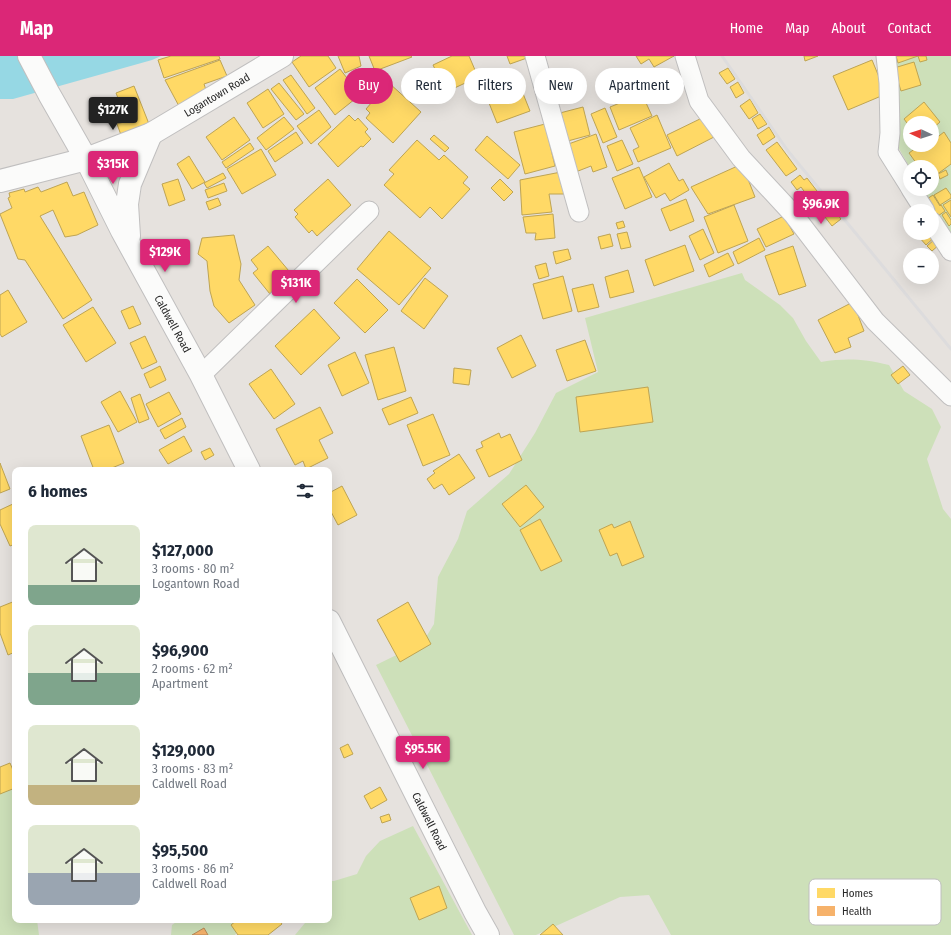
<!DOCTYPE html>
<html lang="en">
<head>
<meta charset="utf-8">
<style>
  body { margin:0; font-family:"Fira Sans Condensed",sans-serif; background:#f6f6f7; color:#1f2937; height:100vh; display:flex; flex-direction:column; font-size:15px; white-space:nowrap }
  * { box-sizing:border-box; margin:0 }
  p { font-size:13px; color:#747a83 }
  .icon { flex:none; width:22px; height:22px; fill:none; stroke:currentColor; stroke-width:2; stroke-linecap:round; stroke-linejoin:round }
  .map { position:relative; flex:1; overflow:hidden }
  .drawer { position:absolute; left:12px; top:411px; width:320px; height:456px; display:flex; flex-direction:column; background:#fff; border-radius:8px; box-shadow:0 4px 16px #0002 }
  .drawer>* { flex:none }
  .top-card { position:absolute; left:344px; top:12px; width:380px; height:36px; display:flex; gap:8px }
  .needle { width:26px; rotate:274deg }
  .tools { position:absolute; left:903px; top:60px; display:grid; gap:8px }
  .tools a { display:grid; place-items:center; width:36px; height:36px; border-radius:50%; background:#fff; box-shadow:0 4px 16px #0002; font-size:20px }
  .price { position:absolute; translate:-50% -34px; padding:0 9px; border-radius:4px; background:#db2777; color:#fff; font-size:13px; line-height:26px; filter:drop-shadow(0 1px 2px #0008) }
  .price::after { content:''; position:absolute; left:50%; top:24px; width:12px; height:9px; margin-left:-6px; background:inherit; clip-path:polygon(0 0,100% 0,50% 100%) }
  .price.active { background:#222; color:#fff }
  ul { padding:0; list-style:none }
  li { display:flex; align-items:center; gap:12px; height:100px; padding:0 16px }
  li span { display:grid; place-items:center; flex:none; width:112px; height:80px; border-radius:8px; color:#555 }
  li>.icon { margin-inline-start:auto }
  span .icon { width:48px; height:48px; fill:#fffc; stroke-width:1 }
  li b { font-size:17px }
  h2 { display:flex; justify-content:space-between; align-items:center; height:48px; padding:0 16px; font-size:17px }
  .pill { padding:0 14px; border-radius:18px; background:#fff; box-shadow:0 4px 16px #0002; font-size:14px; line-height:36px }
  .pill.active { background:#db2777; color:#fff }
  header { display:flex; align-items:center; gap:24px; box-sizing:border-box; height:56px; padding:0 20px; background:#db2777; color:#fff }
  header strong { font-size:19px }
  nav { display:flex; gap:22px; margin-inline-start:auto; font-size:14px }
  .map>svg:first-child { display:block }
  .green { fill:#cde0b9; fill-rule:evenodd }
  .water { fill:#96d8e4 }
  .homes { fill:#ffd966; stroke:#bea453 }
  .health { fill:#f6b26b; stroke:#b88957 }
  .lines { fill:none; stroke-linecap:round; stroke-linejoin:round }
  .street-casing { stroke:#c0bfbf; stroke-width:21 }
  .secondary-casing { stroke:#c0bfbf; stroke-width:24 }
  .street { stroke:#fbfbfa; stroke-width:19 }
  .secondary { stroke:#fbfbfa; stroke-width:22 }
  .rail { stroke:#dddcdd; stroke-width:3 }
  .labels { text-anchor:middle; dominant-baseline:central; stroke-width:4; stroke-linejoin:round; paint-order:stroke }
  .street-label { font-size:11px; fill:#282828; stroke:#fff }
  .key { fill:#fff; stroke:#bebebe; stroke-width:1 }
  .key-label { font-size:11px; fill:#282828 }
</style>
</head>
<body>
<header>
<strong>Map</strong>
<nav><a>Home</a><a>Map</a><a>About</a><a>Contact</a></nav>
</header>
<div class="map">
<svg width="951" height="879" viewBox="0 0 951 879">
  <rect width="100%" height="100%" fill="#e6e2de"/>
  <g class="green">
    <path d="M889 0H951V182L922 133H932V111L910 112 890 77ZM910 67H932V89H910Z"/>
    <path d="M742 217 745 224 780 249 793 262 806 285 821 306C847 302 863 303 889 309L904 335 932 353 941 371 927 403 943 453 951 463V879H671L649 839 620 841 536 879H514L376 609 423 586 434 568 438 521 458 483 467 455 509 418 535 377 556 337 598 316 585 262Z"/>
    <path d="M15 721V864H37L39 879H0V729Z"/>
    <path d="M413 770 472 879H295L305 867V864H329V825H334L357 818 366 800 380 785Z"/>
    <path d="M179 864H244L235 879H171L172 869Z"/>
  </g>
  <path class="water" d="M0 0H161L152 4 13 43H0Z"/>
  <g class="homes">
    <path d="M171 0H219L220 3 164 22 158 4Z"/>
    <path d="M301 0H328L336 12 309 31 292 6Z"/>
    <path d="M338 0H359L361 10 345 17Z"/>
    <path d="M369 0H411L412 1 375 15Z"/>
    <path d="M452 0H469L478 21 446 36 433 9Z"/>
    <path d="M507 0H526L527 2 510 8Z"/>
    <path d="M636 0H674L654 11 649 3 641 8Z"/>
    <path d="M804 0H818L805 5Z"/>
    <path d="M896 0H926L927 4 920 6 918 0 898 7Z"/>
    <path d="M220 4 227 20 204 28 206 34 180 52 165 24Z"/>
    <path d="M872 4 886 38 848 54 833 20Z"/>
    <path d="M914 6 921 29 901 35 894 12Z"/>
    <path d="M728 12 735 23 727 28 719 17Z"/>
    <path d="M340 13 360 39 335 59 315 32Z"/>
    <path d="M364 13 372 25 359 33 351 22Z"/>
    <path d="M291 19 315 52 307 58 283 24Z"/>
    <path d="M738 26 744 37 736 42 730 31Z"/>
    <path d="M279 27 304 58 296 64 271 33Z"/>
    <path d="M389 27 421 56 393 87 366 62 370 57 366 53 372 46 368 42 377 32 381 36Z"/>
    <path d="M134 30 149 68 121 79 117 68 127 65 116 37Z"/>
    <path d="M268 33 284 58 263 72 247 47Z"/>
    <path d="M522 35 530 55 497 67 489 47Z"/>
    <path d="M642 38 652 60 619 74 610 51Z"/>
    <path d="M750 43 758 57 749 63 740 50Z"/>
    <path d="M924 46 940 66 932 73V67H910V71L904 63Z"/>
    <path d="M583 51 590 79 564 86 556 58Z"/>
    <path d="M605 52 617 81 603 87 591 58Z"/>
    <path d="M319 54 331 71 311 88 297 70Z"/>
    <path d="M760 58 767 68 758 73 752 63Z"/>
    <path d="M349 59 355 65 358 62 368 73 365 76 371 83 363 91 361 90 338 111 318 88Z"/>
    <path d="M657 59 671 92 638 106 633 94 639 91 630 72Z"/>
    <path d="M234 61 250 84 222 104 206 81Z"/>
    <path d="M284 61 294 73 266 94 257 82Z"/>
    <path d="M704 61 714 81 677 100 667 79Z"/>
    <path d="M545 68 555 110 525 118 514 76Z"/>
    <path d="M769 71 775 81 763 89 757 79Z"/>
    <path d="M296 76 303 87 275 106 268 95Z"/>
    <path d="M944 76 951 87V108L932 122V111H919L909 97 920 89H932V80L933 79 935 83Z"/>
    <path d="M596 78 607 111 593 116 591 110 573 117 563 90Z"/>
    <path d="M434 79 449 92 445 96 430 83Z"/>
    <path d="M487 80 520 109 508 123 475 94Z"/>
    <path d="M417 84 439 104 444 99 468 121 463 127 470 133 442 163 430 151 420 162 384 129 394 118 389 114Z"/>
    <path d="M622 84 633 108 617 115 607 90Z"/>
    <path d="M777 86 797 113 786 120 766 94Z"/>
    <path d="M250 87 254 93 226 112 222 106Z"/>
    <path d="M261 93 276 119 242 138 227 113Z"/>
    <path d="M189 100 205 126 192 133 177 108Z"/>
    <path d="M669 107 679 125 683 123 689 134 670 145 665 137 656 142 644 121Z"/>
    <path d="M742 108 755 141 708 158 691 131Z"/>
    <path d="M639 111 652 141 625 153 612 122Z"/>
    <path d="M946 114 948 119 940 123 938 118Z"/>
    <path d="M561 116 566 138H549L552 156 522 159 520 124Z"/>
    <path d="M223 117 226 122 207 132 204 127Z"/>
    <path d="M800 119 804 124 807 122 817 135 809 142 801 131 797 134 791 126Z"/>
    <path d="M178 123 185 144 169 150 162 128Z"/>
    <path d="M328 123 351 149 317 180 312 174 309 177 295 161 298 158 294 154Z"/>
    <path d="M500 123 513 136 504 145 491 132Z"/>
    <path d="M67 126 73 140 84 136 98 169 77 179 65 181 53 154 40 160 92 244 63 263 25 204 18 203 0 158 12 152 8 142 10 141 9 137 24 133 25 136 38 131 41 136Z"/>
    <path d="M224 127 227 135 208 142 205 134Z"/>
    <path d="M946 132 951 139V142L940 149 934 139Z"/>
    <path d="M933 139 940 150 941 149 945 155 935 162 924 145Z"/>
    <path d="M824 140 841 163 832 170 814 147Z"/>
    <path d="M218 142 221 149 209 154 206 146Z"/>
    <path d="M686 143 694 165 670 175 661 153Z"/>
    <path d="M951 144V161L943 149Z"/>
    <path d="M734 149 748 185 718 197 704 161Z"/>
    <path d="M946 156 951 164V168L949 170 942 159Z"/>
    <path d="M553 158 555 182 535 184 536 177H526L523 161Z"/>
    <path d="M784 160 794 178 766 191 757 173Z"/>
    <path d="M623 165 625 171 618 173 616 167Z"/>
    <path d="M703 173 714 197 700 204 689 180Z"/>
    <path d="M389 175 431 212 399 249 357 213Z"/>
    <path d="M627 176 631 191 621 193 617 178Z"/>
    <path d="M924 177H932L936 180 926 189 919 181Z"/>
    <path d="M610 178 613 190 601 193 598 181Z"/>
    <path d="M234 179 241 208 239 224 255 249 229 267 214 250 210 235 207 205 198 198 202 182Z"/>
    <path d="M759 182 765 194 738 208 733 196Z"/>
    <path d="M935 183 940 188 932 195 927 190Z"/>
    <path d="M685 189 694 215 654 230 645 204Z"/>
    <path d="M268 190 294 221 274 243 253 217 258 213 251 204Z"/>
    <path d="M793 190 806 230 779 239 765 200Z"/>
    <path d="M568 193 571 203 556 208 553 196Z"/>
    <path d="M728 197 734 209 709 221 704 209Z"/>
    <path d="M546 207 549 220 539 223 535 210Z"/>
    <path d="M628 214 634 236 610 242 605 221Z"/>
    <path d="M563 220 572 255 543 263 533 228Z"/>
    <path d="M425 222 448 240 424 273 401 255Z"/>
    <path d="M357 223 388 254 365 277 334 247Z"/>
    <path d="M593 228 599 251 578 256 572 233Z"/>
    <path d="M8 234 27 266 2 281 0 278V239Z"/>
    <path d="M853 246 864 275 848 282 851 291 835 297 818 264Z"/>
    <path d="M133 250 141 268 129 273 121 255Z"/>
    <path d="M93 251 116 287 86 306 63 269Z"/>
    <path d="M314 253 340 282 301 319 275 290Z"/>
    <path d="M521 279 536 310 512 322 497 292Z"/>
    <path d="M145 280 157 306 142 313 130 287Z"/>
    <path d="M585 284 596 315 567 325 556 294Z"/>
    <path d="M394 291 406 335 378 344 365 299Z"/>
    <path d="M355 296 369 327 342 340 328 309Z"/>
    <path d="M160 310 166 324 150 332 144 318Z"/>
    <path d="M903 310 910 319 898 328 891 319Z"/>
    <path d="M454 312 471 314 469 329 453 327Z"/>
    <path d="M271 313 295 348 274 363 249 328Z"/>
    <path d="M648 331 653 366 580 376 576 341Z"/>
    <path d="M120 335 137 366 118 376 101 346Z"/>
    <path d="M169 336 181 358 158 371 146 348Z"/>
    <path d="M140 338 149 363 139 367 131 342Z"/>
    <path d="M411 341 418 357 389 369 382 353Z"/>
    <path d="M320 351 333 377 319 384 328 402 306 413 303 405 295 409 276 373Z"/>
    <path d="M433 358 450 399 423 410 407 369Z"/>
    <path d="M182 362 186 371 165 383 160 374Z"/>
    <path d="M109 369 124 407 107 414H94L81 380Z"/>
    <path d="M499 377 501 382 510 378 522 404 489 421 476 394 483 391 481 386Z"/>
    <path d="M184 380 192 395 168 408 159 394Z"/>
    <path d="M210 392 214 399 205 404 201 396Z"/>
    <path d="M459 398 475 422 449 439 442 428 434 433 427 423 435 417 433 415Z"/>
    <path d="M0 407 10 433 0 437Z"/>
    <path d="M526 429 544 451 520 471 502 448Z"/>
    <path d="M342 430 357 459 338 469 329 452V437Z"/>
    <path d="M15 447V488L10 490 0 468V454Z"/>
    <path d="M540 463 562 505 541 515 520 474Z"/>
    <path d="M630 465 644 501 622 510 617 497 610 500 599 474 612 468 614 472Z"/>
    <path d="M15 545V596L8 599 0 577V551Z"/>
    <path d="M408 546 431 588 400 606 377 564Z"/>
    <path d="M348 688 353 698 344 702 340 692Z"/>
    <path d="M10 707 15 719V732L0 738V711Z"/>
    <path d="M380 731 387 744 371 753 364 740Z"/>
    <path d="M389 758 391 764 382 767 380 761Z"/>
    <path d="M439 830 447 852 419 864 410 842Z"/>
    <path d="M237 864H279L282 868 268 879H238L231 869Z"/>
    <path d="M553 868 563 879H540Z"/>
  </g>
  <path class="health" d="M204 872 208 879H192Z"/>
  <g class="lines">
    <g class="street-casing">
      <g id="street">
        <path d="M535 0 579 156"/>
        <path d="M685 0 699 45 741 102 793 158 875 265 951 340"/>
        <path d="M886 0 889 27 890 77 888 96 910 131"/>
        <path d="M911 133 925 155"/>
        <path d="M932 166 951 195"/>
        <path d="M201 319 369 155"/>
      </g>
    </g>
    <g class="secondary-casing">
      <g id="secondary">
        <path id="s1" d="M29 0 49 38 86 103 122 175 201 319 249 414"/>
        <path id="s2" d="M0 125 86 103 151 78 282 0"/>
        <path d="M129 180 127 148 130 128 151 78"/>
        <path id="s3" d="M329 565 475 856 488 879"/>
      </g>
    </g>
    <use href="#street" class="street"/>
    <use href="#secondary" class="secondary"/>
    <path class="rail" d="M722 0 788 95 951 293"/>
  </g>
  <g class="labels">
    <g class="street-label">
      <text stroke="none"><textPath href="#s2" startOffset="235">Logantown Road</textPath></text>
      <text stroke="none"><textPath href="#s1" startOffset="304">Caldwell Road</textPath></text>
      <text stroke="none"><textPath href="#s3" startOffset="224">Caldwell Road</textPath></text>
    </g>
  </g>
  <rect x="809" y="823" width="132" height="46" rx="6" class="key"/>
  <rect x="817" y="832" width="18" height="10" fill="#ffd966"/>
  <rect x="817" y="850" width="18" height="10" fill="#f6b26b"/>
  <g class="key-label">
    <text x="842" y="841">Homes</text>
    <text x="842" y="859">Health</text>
  </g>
</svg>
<div class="tools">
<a><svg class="needle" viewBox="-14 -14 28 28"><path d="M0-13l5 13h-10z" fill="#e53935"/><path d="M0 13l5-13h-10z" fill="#747a83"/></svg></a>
<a><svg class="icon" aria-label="locate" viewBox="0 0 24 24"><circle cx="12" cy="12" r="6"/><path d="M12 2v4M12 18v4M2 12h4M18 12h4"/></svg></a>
<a>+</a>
<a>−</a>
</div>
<b class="price active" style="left:113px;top:75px">$127K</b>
<b class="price" style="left:113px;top:129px">$315K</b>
<b class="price" style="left:821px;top:169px">$96.9K</b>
<b class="price" style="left:165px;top:217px">$129K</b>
<b class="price" style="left:296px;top:248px">$131K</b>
<b class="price" style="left:423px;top:714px">$95.5K</b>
<div class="top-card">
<a class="pill active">Buy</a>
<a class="pill">Rent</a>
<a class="pill">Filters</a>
<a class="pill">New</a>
<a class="pill">Apartment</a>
</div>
<section class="drawer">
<h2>6 homes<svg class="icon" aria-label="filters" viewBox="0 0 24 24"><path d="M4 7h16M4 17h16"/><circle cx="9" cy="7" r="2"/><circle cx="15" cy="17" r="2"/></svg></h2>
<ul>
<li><span style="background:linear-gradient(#dfe7d0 75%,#7fa58c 0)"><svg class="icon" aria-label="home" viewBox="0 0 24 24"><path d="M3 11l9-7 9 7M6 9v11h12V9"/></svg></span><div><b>$127,000</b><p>3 rooms · 80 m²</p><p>Logantown Road</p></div></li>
<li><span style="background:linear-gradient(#dfe7d0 60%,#7fa58c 0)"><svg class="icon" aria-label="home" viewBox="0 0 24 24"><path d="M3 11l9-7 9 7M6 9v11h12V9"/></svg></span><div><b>$96,900</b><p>2 rooms · 62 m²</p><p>Apartment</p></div></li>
<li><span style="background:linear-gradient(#dfe7d0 75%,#c2b280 0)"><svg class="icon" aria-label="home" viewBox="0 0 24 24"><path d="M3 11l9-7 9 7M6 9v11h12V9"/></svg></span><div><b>$129,000</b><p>3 rooms · 83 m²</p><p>Caldwell Road</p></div></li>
<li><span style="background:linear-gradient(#dfe7d0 60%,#9aa5b1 0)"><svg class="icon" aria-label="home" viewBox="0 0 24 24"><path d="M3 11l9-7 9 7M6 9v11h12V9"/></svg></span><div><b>$95,500</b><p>3 rooms · 86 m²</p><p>Caldwell Road</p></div></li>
</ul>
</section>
</div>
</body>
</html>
